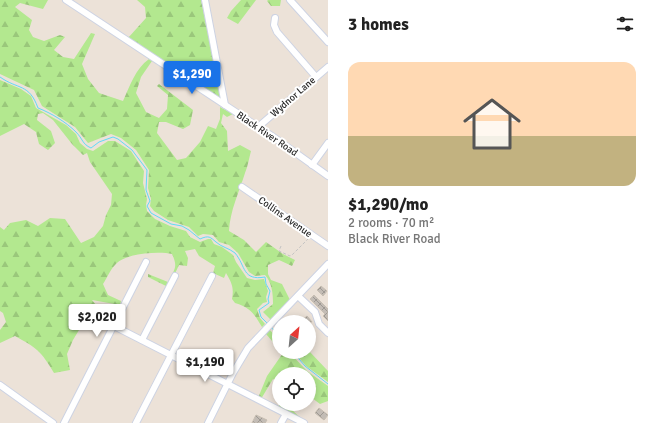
<!DOCTYPE html>
<html lang="en">
<head>
<meta charset="utf-8">
<style>
  body { margin:0; font-family:Signika,sans-serif; background:#f6f6f6; color:#222; height:100vh; display:flex; flex-direction:column; font-size:15px; white-space:nowrap }
  * { box-sizing:border-box; margin:0 }
  p { font-size:13px; color:#767676 }
  .icon { flex:none; width:22px; height:22px; fill:none; stroke:currentColor; stroke-width:2; stroke-linecap:round; stroke-linejoin:round }
  .map { position:relative; flex:1; overflow:hidden }
  .side { display:flex; flex-direction:column; background:#fff; width:328px }
  .side>* { flex:none }
  .needle { width:26px; rotate:27deg }
  .fabs { position:absolute; left:272px; top:315px; display:grid; gap:8px }
  .fabs a { display:grid; place-items:center; width:44px; height:44px; border-radius:50%; background:#fff; box-shadow:0 2px 10px #0003; font-size:20px }
  .price { position:absolute; translate:-50% -34px; padding:0 9px; border-radius:4px; background:#fff; color:#222; font-size:13px; line-height:26px; filter:drop-shadow(0 1px 2px #0008) }
  .price::after { content:''; position:absolute; left:50%; top:24px; width:12px; height:9px; margin-left:-6px; background:inherit; clip-path:polygon(0 0,100% 0,50% 100%) }
  .price.active { background:#1a73e8; color:#fff }
  ul { padding:0; list-style:none }
  li { display:grid; align-content:center; gap:8px; height:212px; padding:0 20px }
  li span { display:grid; place-items:center; height:124px; border-radius:12px; color:#555 }
  li>.icon { margin-inline-start:auto }
  span .icon { width:72px; height:72px; fill:#fffc; stroke-width:1 }
  li b { font-size:17px }
  h2 { display:flex; justify-content:space-between; align-items:center; height:48px; padding:0 20px; font-size:17px }
  main { display:flex; flex:1; min-height:0 }
  .map>svg:first-child { display:block }
  .forest { fill:url(#forest-firs) }
  .lines { fill:none; stroke-linecap:round; stroke-linejoin:round }
  .stream { stroke:#61daf8; stroke-width:1 }
  .building { fill:url(#building-cross-hatch); stroke:#c7beb2 }
  .minor-casing { stroke:#cdd3e3; stroke-width:8 }
  .path { stroke:#c3c3c3; stroke-width:1; stroke-dasharray:3 2; stroke-linecap:butt }
  .minor { stroke:#fff; stroke-width:6 }
  .labels { text-anchor:middle; dominant-baseline:central; stroke-width:4; stroke-linejoin:round; paint-order:stroke }
  .street-label { font-size:10px; fill:#282828; stroke:#fff }
</style>
</head>
<body>
<main>
<div class="map">
<svg width="328" height="423" viewBox="0 0 328 423">
  <defs>
    <pattern id="forest-firs" width="22" height="20" patternUnits="userSpaceOnUse"><rect width="22" height="20" fill="#b3e88f"/><path d="M5 1l3.5 6h-7zM16 11l3.5 6h-7z" fill="#9ac77b"/></pattern>
    <pattern id="building-cross-hatch" width="8" height="8" patternUnits="userSpaceOnUse"><rect width="8" height="8" fill="#c3bcb5"/><path d="M0 0l8 8M0 8l8-8" fill="none" stroke="#9e9993"/></pattern>
  </defs>
  <rect width="100%" height="100%" fill="#ece2d8"/>
  <g class="forest">
    <path d="M0 0H48L43 9 20 3 15 7 32 20 29 30 33 37 44 41 60 35 65 37 54 50 63 57 74 59 91 33 95 34 82 64 88 79 99 93 123 101C130 86 135 69 149 59L152 61 141 77 136 93 146 112 159 118 167 109 168 95 157 86 159 84 193 110 190 125 183 129 166 122H159L157 133 177 160 186 158 200 142 208 126 216 129 220 119V107L233 114 227 117 223 114 221 123 227 131 228 151 240 145 251 151C249 158 248 166 245 173 239 192 230 211 229 231L244 240 256 252 266 242 283 254 295 260 292 266 279 260 268 265V274L271 280 282 284 290 300 271 320 263 312 273 304C273 293 272 283 265 275L255 276 249 272 238 253 229 245 219 242 213 235 203 234 198 236 189 227 168 220 154 211 150 206 151 199 148 188 149 170 136 150 121 138 111 134 88 143 75 127 42 106 34 90 0 74Z"/>
    <path d="M137 0H201L221 95 220 97 214 96 170 65 128 38 146 18 145 7Z"/>
    <path d="M241 0H256L238 24 227 18 231 11Z"/>
    <path d="M268 0H281L280 6H271L267 1Z"/>
    <path d="M0 80 21 89 31 96 36 108 66 125 76 134 80 143 87 149 93 151 108 141H115L131 151 144 171 143 183 147 199 146 205 147 211 155 219 170 226 186 231 190 237 200 242 208 239H211L214 244 222 247 233 255 236 262 247 278 255 280 264 279 268 291 266 297 267 302 263 303 257 309 260 318 265 324 262 327C254 314 251 308 235 303L232 299C234 288 232 283 226 273L224 278 213 273 215 266 199 256 195 249 185 251 188 258 187 266 179 265 171 282 166 286 148 277V274L168 282C175 269 178 267 172 254 159 251 124 253 115 265 110 270 107 278 103 284L108 295 121 301 120 305 92 300 103 313 96 320 86 319 85 330H79L73 340 67 354 70 370 54 373C41 351 37 348 15 336L0 343V330L6 322 3 313 0 311V227L4 230 10 223 26 220 38 226 50 218 65 219 81 243 94 237 103 226 106 215 111 205 112 194 90 162 87 153 83 155 72 144 53 120 43 113 38 114 37 120 51 131 55 143 48 150 39 144 36 132 24 124 0 136Z"/>
    <path d="M269 329 279 340V349L266 334Z"/>
    <path d="M309 351 328 371V382L306 366 294 352Z"/>
    <path d="M282 352H289L307 371 328 386V401L320 404 312 398H309V374H279V382L273 379 261 399 258 398 267 376 283 353Z"/>
    <path d="M280 404H292V410L303 420 278 407Z"/>
  </g>
  <g class="lines">
    <g class="stream">
      <path d="M0 77C18 90 29 83 38 108 51 113 66 122 76 132 83 139 82 144 91 148L99 142 113 137 118 139 132 150 147 170 146 190 150 201 147 206 151 213 171 224 182 226 189 230 200 239C209 235 210 237 216 242 221 247 229 248 235 253 246 266 242 281 265 277L266 284 270 291 268 299 269 303 259 310 261 317 267 323"/>
      <path d="M271 327 279 336"/>
      <path d="M293 352 305 366 328 384"/>
    </g>
  </g>
  <g class="building">
    <path d="M321 286 327 291 323 296 317 290Z"/>
    <path d="M314 295 328 309V321L323 316 325 314 310 299Z"/>
    <path d="M307 316 312 322H300Z"/>
    <path d="M319 408 328 415 324 420 315 413Z"/>
    <path d="M256 415 267 420 265 423H252Z"/>
  </g>
  <g class="lines">
    <g class="minor-casing">
      <g id="minor">
        <path d="M66 0 272 136 328 176"/>
        <path d="M205 0 225 105"/>
        <path d="M290 0 328 42"/>
        <path d="M275 18 274 25 277 32 316 77"/>
        <path d="M258 127 328 67"/>
        <path d="M312 165 328 143"/>
        <path d="M242 187 328 246"/>
        <path d="M298 296 315 312 319 324 328 333"/>
        <path d="M114 326 304 423"/>
        <path d="M142 340 175 276"/>
        <path d="M0 385 53 423"/>
        <path d="M64 423 146 262"/>
        <path d="M136 423 212 276"/>
        <path d="M208 423 233 373 248 348 328 264"/>
        <path d="M281 423 286 414"/>
      </g>
    </g>
    <path class="path" d="M281 246 279 251 290 256 292 255 309 238"/>
    <use href="#minor" class="minor"/>
  </g>
  <g class="labels">
    <g class="street-label">
      <text transform="translate(293 97) rotate(-41)">Wydnor Lane</text>
      <text transform="translate(267 134) rotate(34)">Black River Road</text>
      <text transform="translate(285 217) rotate(35)">Collins Avenue</text>
    </g>
  </g>
</svg>
<div class="fabs">
<a><svg class="needle" viewBox="-14 -14 28 28"><path d="M0-13l5 13h-10z" fill="#e53935"/><path d="M0 13l5-13h-10z" fill="#767676"/></svg></a>
<a><svg class="icon" aria-label="locate" viewBox="0 0 24 24"><circle cx="12" cy="12" r="6"/><path d="M12 2v4M12 18v4M2 12h4M18 12h4"/></svg></a>
</div>
<b class="price active" style="left:192px;top:95px">$1,290</b>
<b class="price" style="left:97px;top:338px">$2,020</b>
<b class="price" style="left:205px;top:383px">$1,190</b>
</div>
<section class="side">
<h2>3 homes<svg class="icon" aria-label="filters" viewBox="0 0 24 24"><path d="M4 7h16M4 17h16"/><circle cx="9" cy="7" r="2"/><circle cx="15" cy="17" r="2"/></svg></h2>
<ul>
<li><span style="background:linear-gradient(#ffd9b3 60%,#c2b280 0)"><svg class="icon" aria-label="home" viewBox="0 0 24 24"><path d="M3 11l9-7 9 7M6 9v11h12V9"/></svg></span><div><b>$1,290/mo</b><p>2 rooms · 70 m²</p><p>Black River Road</p></div></li>
</ul>
</section>
</main>
</body>
</html>
